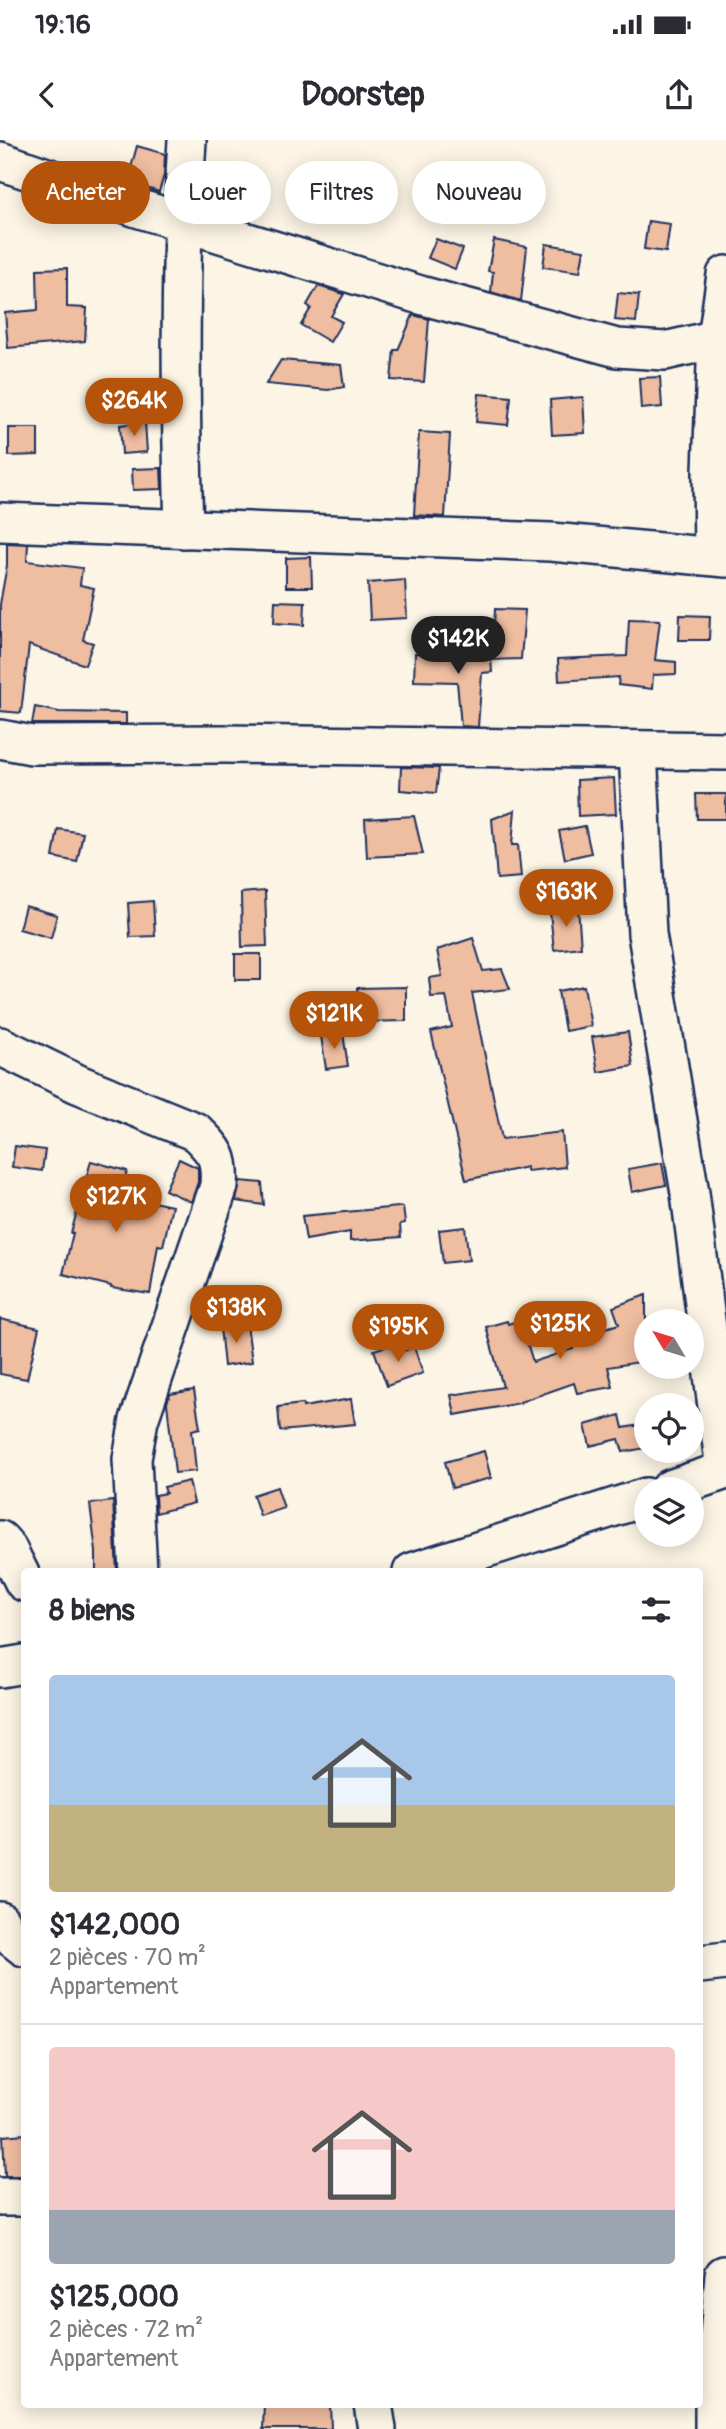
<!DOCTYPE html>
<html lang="fr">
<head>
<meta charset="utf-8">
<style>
  body { margin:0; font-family:Pangolin,sans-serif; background:#f2f2f3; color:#2b2b33; height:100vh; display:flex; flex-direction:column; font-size:26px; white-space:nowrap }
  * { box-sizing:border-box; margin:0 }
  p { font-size:23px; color:#7c7c81 }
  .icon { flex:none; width:38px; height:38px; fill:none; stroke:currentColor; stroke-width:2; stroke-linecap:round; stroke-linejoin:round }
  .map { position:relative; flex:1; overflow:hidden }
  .side { position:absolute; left:21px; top:1428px; width:682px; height:840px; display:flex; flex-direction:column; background:#fff; border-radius:7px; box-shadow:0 4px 18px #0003 }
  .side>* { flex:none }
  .guide { position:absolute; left:21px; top:21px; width:684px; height:63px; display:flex; gap:14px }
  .needle { width:46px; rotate:308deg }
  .fabs { position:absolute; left:634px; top:1169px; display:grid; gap:14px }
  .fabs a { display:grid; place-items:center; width:70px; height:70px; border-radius:50%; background:#fff; box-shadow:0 4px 18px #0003; font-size:35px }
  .price { position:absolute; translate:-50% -60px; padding:0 16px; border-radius:24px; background:#b45309; color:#fff; font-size:23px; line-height:46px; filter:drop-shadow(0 2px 4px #0008) }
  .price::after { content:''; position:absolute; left:50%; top:42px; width:21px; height:16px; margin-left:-10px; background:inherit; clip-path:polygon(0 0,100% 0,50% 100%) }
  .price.selected { background:#222; color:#fff }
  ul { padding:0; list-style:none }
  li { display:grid; align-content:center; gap:14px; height:371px; padding:0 28px }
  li+li { border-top:2px solid #e1e1e2 }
  li span { display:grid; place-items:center; height:217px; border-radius:7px; color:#555 }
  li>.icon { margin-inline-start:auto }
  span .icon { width:126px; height:126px; fill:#fffc; stroke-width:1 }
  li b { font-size:30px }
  h2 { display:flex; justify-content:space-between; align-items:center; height:84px; padding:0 28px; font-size:30px }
  .tag { padding:0 24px; border-radius:32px; background:#fff; box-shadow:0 4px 18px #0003; font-size:24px; line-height:63px }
  .tag.selected { background:#b45309; color:#fff }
  .status { display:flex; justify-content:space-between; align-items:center; height:49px; padding:0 35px; background:#fff; direction:ltr }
  .status svg { height:19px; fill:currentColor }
  header { display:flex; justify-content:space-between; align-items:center; height:91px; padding:0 28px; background:#fff; font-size:32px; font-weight:700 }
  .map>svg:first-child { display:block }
  .building { fill:#efbda0; stroke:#1b2f5e; stroke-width:2 }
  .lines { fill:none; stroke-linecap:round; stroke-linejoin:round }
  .minor-casing { stroke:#1b2f5e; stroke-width:42 }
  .minor { stroke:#fcf5e5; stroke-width:37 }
</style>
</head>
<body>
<div class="status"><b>19:16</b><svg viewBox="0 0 49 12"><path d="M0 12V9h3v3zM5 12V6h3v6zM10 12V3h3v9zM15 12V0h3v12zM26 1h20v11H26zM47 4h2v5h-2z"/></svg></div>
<header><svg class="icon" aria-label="back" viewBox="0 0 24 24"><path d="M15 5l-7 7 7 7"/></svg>Doorstep<svg class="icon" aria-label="share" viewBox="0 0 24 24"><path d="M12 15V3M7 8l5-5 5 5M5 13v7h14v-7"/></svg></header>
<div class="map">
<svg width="726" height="2289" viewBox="0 0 726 2289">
  <rect width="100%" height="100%" fill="#fcf5e5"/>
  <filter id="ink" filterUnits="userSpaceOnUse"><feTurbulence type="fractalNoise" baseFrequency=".0143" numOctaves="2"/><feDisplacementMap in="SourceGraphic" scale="14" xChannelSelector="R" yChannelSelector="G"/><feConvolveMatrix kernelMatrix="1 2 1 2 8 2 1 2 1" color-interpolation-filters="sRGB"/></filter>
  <g filter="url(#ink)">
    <g class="building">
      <path d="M137 6 165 14 164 35 159 52 127 42Z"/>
      <path d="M648 81 670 84 666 112 644 109Z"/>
      <path d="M436 99 463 109 455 129 428 118Z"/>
      <path d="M494 100 527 107 521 161 491 152 493 132 488 131Z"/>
      <path d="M546 104 584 110 580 132 543 127Z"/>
      <path d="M67 128V167L87 168 85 201 8 208 5 173 38 170 37 129Z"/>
      <path d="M318 146 344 154 331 176 342 182 330 202 301 185 311 168 307 165Z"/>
      <path d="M618 153 639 155 636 182 615 180Z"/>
      <path d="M413 175 429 179 424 242 391 240 394 210H398Z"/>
      <path d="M281 220 341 225 344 247 328 250 266 244Z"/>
      <path d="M660 237 662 267 641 269 639 238Z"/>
      <path d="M479 254 511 257 508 285 476 282Z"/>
      <path d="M583 257 585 293 552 295 550 260Z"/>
      <path d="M145 282 147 312 122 314 120 285Z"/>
      <path d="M9 288H38V315L9 316Z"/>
      <path d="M419 292 450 294 445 377 414 375Z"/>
      <path d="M161 328 162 349 133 350 132 329Z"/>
      <path d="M7 403 28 404 27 421 82 428 80 445 94 448 83 500 93 503 85 525 29 505 21 573 0 571V464L7 425Z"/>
      <path d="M311 417 312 447H286V418Z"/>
      <path d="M405 440 407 478 370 480 368 443Z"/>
      <path d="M275 461 305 462 304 485 274 483Z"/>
      <path d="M495 469 525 470 521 519 492 520Z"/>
      <path d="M680 475 710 476 709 500H679Z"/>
      <path d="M629 479 660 480 655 520 676 522V534L653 535 652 549 618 545 619 537 559 541 558 519 627 516Z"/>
      <path d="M490 505 492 532 482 533 478 587 461 586 457 542 414 541 415 513 454 514V509Z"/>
      <path d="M35 567 59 572 126 573V584H32Z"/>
      <path d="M401 627 439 628 436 653 400 650Z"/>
      <path d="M614 638 616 674 578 676 577 640Z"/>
      <path d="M696 654H726V679H697Z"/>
      <path d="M515 670 512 705H518L521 737 497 739 492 679Z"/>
      <path d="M414 676 423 714 367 717 365 679Z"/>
      <path d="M585 686 591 713 565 719 559 691Z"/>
      <path d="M58 689 83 693 77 722 53 717Z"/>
      <path d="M265 751 267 806 242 807 241 753Z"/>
      <path d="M153 761 155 796 130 797 128 763Z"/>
      <path d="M25 766 57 775 51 798 19 789Z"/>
      <path d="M578 768 581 807 554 810 550 772Z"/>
      <path d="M473 798 483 831 502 829 510 849 472 853 502 999 562 992 565 1027 527 1031V1027L466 1040 431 892 452 887 446 856 431 857 429 838 442 836 437 810Z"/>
      <rect x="235" y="814" width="26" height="26"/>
      <path d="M584 846 591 886 565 891 558 851Z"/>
      <path d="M406 847V881L358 882 357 848Z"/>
      <path d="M628 892 633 926 598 932 592 897Z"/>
      <path d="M343 893 348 926 326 929 321 896Z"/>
      <path d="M15 1006 45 1010 42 1031 12 1027Z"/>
      <path d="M179 1019 198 1028V1042L191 1062 165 1050Z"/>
      <path d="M91 1021 127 1031 121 1055 172 1066 163 1106 158 1105 150 1154 111 1148V1146L63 1134 73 1093H71Z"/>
      <path d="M662 1023 666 1045 632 1052 628 1029Z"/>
      <path d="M240 1041 262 1043 264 1065 236 1061Z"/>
      <path d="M399 1067H403L405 1083 400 1084 401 1097 350 1101V1092L306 1100 302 1076Z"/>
      <path d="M465 1087 469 1120 443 1123 439 1090Z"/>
      <path d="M646 1155V1221L608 1227 613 1247 577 1253 574 1243 520 1262V1263L455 1275 451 1255 503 1247 486 1187 507 1181 508 1184 520 1180 533 1222 573 1209 569 1199 619 1184 613 1167Z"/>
      <path d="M0 1179 39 1188 27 1239 0 1234Z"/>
      <path d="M247 1184 252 1222 224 1226 220 1187Z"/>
      <path d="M395 1203 398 1213 414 1207 423 1233 387 1246 374 1210Z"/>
      <path d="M194 1250 200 1288 192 1290 196 1331 175 1333 167 1263 170 1254Z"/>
      <path d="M351 1259 355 1284 280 1291 278 1267 303 1264V1267Z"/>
      <path d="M620 1275 623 1288 646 1284V1308L623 1312 619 1299 590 1306 585 1285Z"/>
      <path d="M484 1311 491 1338 452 1348 445 1322Z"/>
      <path d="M189 1341 194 1363 156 1373 155 1355 166 1353 164 1347Z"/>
      <path d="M277 1347 284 1368 260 1376 253 1355Z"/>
      <path d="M113 1361 117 1432H96V1412L90 1364Z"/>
      <path d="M24 1994V2036H5L3 1996Z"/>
      <path d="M264 2264H330L331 2289H263Z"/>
    </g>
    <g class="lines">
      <g class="minor-casing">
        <g id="minor">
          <path d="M0 21 137 68 420 155 617 208 665 211 717 199"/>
          <path d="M0 382 551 402 726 418"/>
          <path d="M184 389C180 259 179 130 187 0"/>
          <path d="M713 416 712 330 717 199 726 135"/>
          <path d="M0 599 32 605 224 604 726 611"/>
          <path d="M638 610 647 794 690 1053 725 1330"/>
          <path d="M0 906 78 944 196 992C216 1012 221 1017 219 1046L139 1280 132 1319 138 1432"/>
          <path d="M670 1349 726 1330"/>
          <path d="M0 1400 7 1408 24 1442"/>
          <path d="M412 1432 646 1357"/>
          <path d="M0 1528 24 1524"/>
          <path d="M0 1781 5 1792 24 1807"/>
          <path d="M700 1824 726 1821"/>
          <path d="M0 2057H24"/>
          <path d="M373 2264 377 2289"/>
          <path d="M714 2289V2259L724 2135"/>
        </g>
      </g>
      <use href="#minor" class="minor"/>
    </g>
  </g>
</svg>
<div class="fabs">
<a><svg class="needle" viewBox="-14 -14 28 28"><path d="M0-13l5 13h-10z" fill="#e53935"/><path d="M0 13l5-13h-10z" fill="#7c7c81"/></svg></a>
<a><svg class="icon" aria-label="locate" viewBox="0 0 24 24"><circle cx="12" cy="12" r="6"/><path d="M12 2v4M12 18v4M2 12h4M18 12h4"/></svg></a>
<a><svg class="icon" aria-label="layers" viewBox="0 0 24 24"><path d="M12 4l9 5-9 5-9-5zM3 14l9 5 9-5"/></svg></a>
</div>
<b class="price" style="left:134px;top:298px">$264K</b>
<b class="price selected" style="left:458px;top:536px">$142K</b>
<b class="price" style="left:566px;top:789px">$163K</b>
<b class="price" style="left:334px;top:911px">$121K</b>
<b class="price" style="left:116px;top:1094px">$127K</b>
<b class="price" style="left:236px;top:1205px">$138K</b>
<b class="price" style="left:560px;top:1221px">$125K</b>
<b class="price" style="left:398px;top:1224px">$195K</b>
<div class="guide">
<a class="tag selected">Acheter</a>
<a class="tag">Louer</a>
<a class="tag">Filtres</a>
<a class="tag">Nouveau</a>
</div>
<section class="side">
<h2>8 biens<svg class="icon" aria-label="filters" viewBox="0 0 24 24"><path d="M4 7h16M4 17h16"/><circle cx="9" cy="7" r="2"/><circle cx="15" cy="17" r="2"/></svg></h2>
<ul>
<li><span style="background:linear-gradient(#a9c7e8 60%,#c2b280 0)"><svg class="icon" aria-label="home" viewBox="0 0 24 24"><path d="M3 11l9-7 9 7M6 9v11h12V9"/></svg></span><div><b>$142,000</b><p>2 pièces · 70 m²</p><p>Appartement</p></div></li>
<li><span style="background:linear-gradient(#f6c9c9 75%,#9aa5b1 0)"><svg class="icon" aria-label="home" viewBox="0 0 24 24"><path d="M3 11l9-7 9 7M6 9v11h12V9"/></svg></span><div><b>$125,000</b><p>2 pièces · 72 m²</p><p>Appartement</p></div></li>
</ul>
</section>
</div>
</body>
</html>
